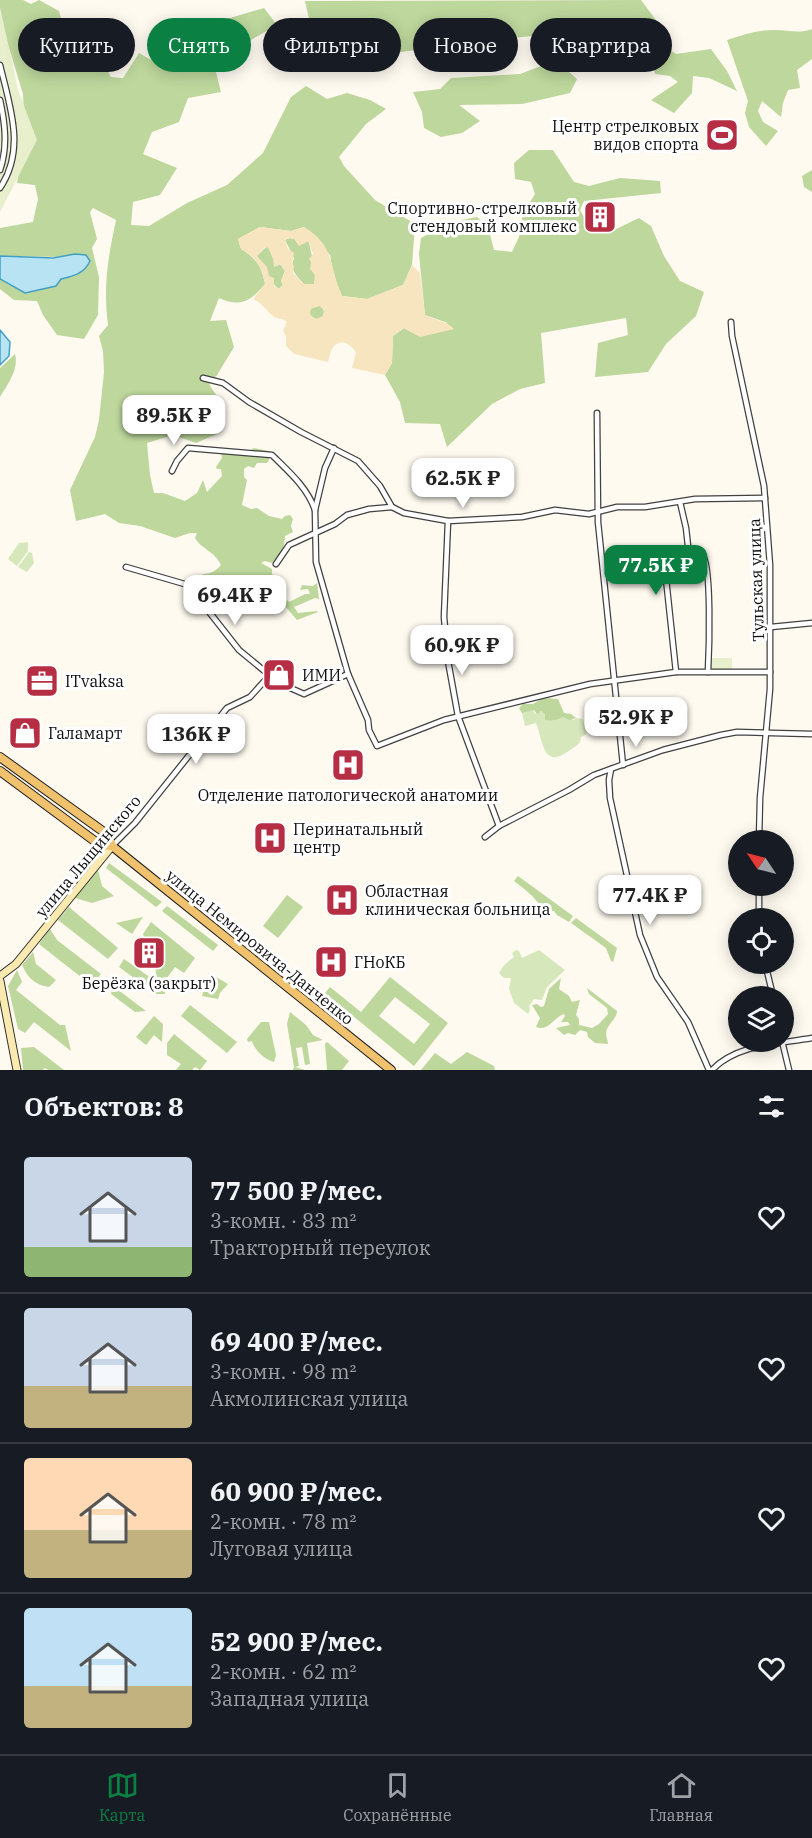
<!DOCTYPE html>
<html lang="ru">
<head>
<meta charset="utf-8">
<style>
  body { margin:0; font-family:"IBM Plex Serif",serif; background:#20242c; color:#f1f3f6; height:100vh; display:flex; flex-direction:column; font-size:22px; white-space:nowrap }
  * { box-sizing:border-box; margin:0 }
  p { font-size:20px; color:#9ea1a6 }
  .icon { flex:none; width:33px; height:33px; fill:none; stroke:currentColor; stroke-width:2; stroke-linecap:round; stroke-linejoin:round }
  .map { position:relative; height:1070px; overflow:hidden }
  .drawer { display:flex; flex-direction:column; background:#171b24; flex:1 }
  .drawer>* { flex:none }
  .banner { position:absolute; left:18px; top:18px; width:777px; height:54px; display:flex; gap:12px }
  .needle { width:39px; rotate:305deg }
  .buttons { position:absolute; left:728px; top:830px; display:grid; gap:12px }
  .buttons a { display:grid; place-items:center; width:66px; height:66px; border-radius:50%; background:#171b24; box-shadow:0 3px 15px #0003; font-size:30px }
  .price { position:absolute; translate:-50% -51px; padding:0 14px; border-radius:12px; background:#fff; color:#222; font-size:20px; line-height:39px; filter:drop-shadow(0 2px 3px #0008) }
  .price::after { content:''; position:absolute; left:50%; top:36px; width:18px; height:14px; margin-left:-9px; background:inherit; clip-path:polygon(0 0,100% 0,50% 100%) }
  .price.active { background:#0b8043; color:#fff }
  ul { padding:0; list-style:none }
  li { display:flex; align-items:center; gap:18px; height:150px; padding:0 24px }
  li+li { border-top:2px solid #363941 }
  li span { display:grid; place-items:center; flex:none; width:168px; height:120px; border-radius:6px; color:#555 }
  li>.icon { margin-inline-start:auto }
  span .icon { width:72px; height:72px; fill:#fffc; stroke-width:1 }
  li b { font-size:26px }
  h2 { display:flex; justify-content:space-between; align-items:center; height:72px; padding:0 24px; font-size:26px }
  .tag { padding:0 21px; border-radius:27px; background:#171b24; box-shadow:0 3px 15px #0003; font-size:21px; line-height:54px }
  .tag.active { background:#0b8043; color:#fff }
  .tab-bar { display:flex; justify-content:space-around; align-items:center; height:84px; border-top:2px solid #363941; background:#171b24; font-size:16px; color:#9ea1a6 }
  .tab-bar a { display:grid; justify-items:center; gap:3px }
  .tab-bar .active { color:#0b8043 }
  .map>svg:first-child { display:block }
  .green { fill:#d7e7bc }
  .forest { fill:#bdd79c; fill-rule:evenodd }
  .sand { fill:#f7e5c0; fill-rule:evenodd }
  .pitch { fill:#e7efcd }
  .water { fill:#b8e3f3; stroke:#43a0c5; stroke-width:1.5 }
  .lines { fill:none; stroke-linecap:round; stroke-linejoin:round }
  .street-casing { stroke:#414141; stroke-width:7 }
  .secondary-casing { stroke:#303030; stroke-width:9 }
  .primary-casing { stroke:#1f1f1f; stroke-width:10 }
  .street { stroke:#fff; stroke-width:4.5 }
  .secondary { stroke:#faeaaf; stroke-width:7 }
  .primary { stroke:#f0c26e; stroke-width:8 }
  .labels { text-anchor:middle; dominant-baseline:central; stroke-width:6; stroke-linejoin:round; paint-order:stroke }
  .poi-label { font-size:16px; fill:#0e0e0e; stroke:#fff; text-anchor:start }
  .street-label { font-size:16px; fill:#0e0e0e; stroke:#fff }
</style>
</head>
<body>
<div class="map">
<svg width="812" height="1070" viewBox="0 0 812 1070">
  <rect width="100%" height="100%" fill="#fefaf0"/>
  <g class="green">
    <path d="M28 542V551L17 566 8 559 19 543Z"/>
    <path d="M29 552 32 553 34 563 27 572 18 567Z"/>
    <path d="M533 710 535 714 541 711 545 714 547 721 563 717 574 720 576 718 583 719 587 734 581 737C580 745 577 745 570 750 543 770 544 744 536 723L525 726 522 713Z"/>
    <path d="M516 950 519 951 522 958 539 950 565 970 547 987 542 1000 534 999 529 1006 530 1010 528 1014 514 1003 509 989 511 978H504L499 973 504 965 514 957 512 953Z"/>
  </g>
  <g class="forest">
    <path d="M0 0H23L31 4 39 0 59 11 63 25 44 51 58 45 64 52H81L99 47 110 52 105 65 111 77 123 78 139 53 167 69H189L174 45 191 25 213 23 264 8 277 25 230 52 214 64 221 92 188 98 179 122 152 132 143 154 177 168 160 195 133 202 131 225 149 226 187 203 227 185 263 153 291 97 306 86 327 99 347 93 370 100 386 109 366 124 339 157 344 166 375 200 415 224 412 265 403 285 367 299 342 296 334 277 330 255 304 227 291 231 260 227 238 239 241 249C256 258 262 267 265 284 251 301 240 308 219 298L210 321 226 320 234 347 217 375 209 384 224 407 217 434 196 443 173 435 147 443 150 475 154 493H163L185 501 197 493 203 480 207 492 222 476 221 469H217L216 467 222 458 221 453C232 453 245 454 254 448L269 451V460L267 463H257L254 468 248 466 244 469V477L247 480 242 505 251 509 257 508 269 516 282 519 285 516 290 515 293 519 291 526 293 532 285 536C284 549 282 555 272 563L265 561 261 563 272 569V574L276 578 277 590 289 602 305 594H310L308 589 300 590 302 585 313 586 317 583 319 599 315 598 294 607 298 613 317 611 318 612 297 620 278 598 259 590 256 595 241 581C229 584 224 600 214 607L204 597V593L206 591 218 594 225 586 213 583 199 588 195 579C204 570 210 578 221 565 214 550 202 550 195 538L197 533H190L175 538 140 526 119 523 105 514 76 521 70 490 95 437 99 420 104 372 103 351 99 336 108 325C103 286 108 258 116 220L93 208 90 212 97 239 92 248 99 277 98 315 84 339 57 335 43 315 37 301 14 300 0 289V279L9 285 49 288 56 286 61 279 77 275 62 257 0 256V228L33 222 38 199 35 185 17 183 25 141 23 94 0 18Z"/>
    <path d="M641 0 659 24C617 30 574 31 532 36 461 43 390 54 319 63L305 1Z"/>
    <path d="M812 29V59L797 70 800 88 788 90 783 103 781 117 762 101 758 111 763 122 778 131 766 146 749 127 745 113 748 101 727 40C743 35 757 30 774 30 788 30 799 34 812 29Z"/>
    <path d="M654 39 676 54 711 49 727 71 737 91 709 78 693 76 692 93 674 113 651 100 678 82 670 76 655 74 650 56 626 55 617 45H644Z"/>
    <path d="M561 65 577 79 570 93 522 104 459 105 480 121 462 133 441 137 424 128 422 112 413 92 440 89 451 78 520 74 541 66Z"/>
    <path d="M529 150H553L574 182 589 186 620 178 660 181 661 193 584 201 580 210 592 231 614 230 639 218 651 226 664 256 680 281 704 292 696 316 666 344 648 372 595 377 598 343 628 335 626 318 541 333 545 383 520 389 492 404 447 447 440 424 405 423 400 402 385 375 392 363 393 336 404 328 448 323 425 315 419 254 421 238 452 222 477 217 488 227 494 250 512 252 519 237 523 214 535 194 531 182 515 179 514 163Z"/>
    <path d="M812 170V192L804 187 802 176Z"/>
    <path d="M290 238 309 242C311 253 317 274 314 284H304C297 276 289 270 294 258L285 240Z"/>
    <path d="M268 247 277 266 280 264 285 271 281 281 283 285 279 289C270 283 264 265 257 256L265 248Z"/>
    <circle cx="317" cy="312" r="7"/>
    <path d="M15 354C19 369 8 384 0 397V368Z"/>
    <path d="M543 698 558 699 564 713 571 714 576 718 570 720 563 717C559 719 550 722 545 720V714L541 711 537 714 534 710 522 713 519 708 523 704H533Z"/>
    <path d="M109 863 162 902 156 907 106 868Z"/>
    <path d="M98 870 102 886 114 896 92 903 75 898Z"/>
    <path d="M518 876 573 916 569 922 557 915 554 911C541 910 539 902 530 894 525 889 519 885 514 881Z"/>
    <path d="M287 895 303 907 278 938 263 926Z"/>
    <path d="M167 906 218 945 213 951 162 911Z"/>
    <path d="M69 907 118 948 108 959 58 920Z"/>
    <path d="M143 917 132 934 116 923Z"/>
    <path d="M576 918 617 948 613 962 611 961 606 948 571 923Z"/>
    <path d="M151 922 195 958 184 973 175 967 164 982 165 994H156L119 967 124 959 151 978 156 975 155 963 165 957 146 942 143 934Z"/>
    <path d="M50 929 57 940 101 974 91 985 39 944Z"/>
    <path d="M33 952 36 964 56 980 49 987C35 985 28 978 22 965Z"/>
    <path d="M17 970 22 982 16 990 60 1025H65L71 1051 34 1022 25 1033 18 1029 8 986Z"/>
    <path d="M209 973 228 984 220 993 218 999 202 996Z"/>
    <path d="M390 977 448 1023 414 1066 325 993 330 987 361 1012ZM395 997 430 1024 414 1044 379 1016Z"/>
    <path d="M561 978 559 989 569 996 572 1002 580 1000 576 1015 579 1019V1025L592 1028 599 1024 608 1014 607 1008 589 994 587 988 617 1011C617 1019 606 1025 606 1034 606 1037 608 1041 608 1044L595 1043 588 1037 587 1032 580 1030 575 1035 568 1033 564 1035 556 1028 570 1025 568 1022H561L565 1016 564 1014C553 1018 548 1032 536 1027L540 1018 532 1005 537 1004 541 1007 544 1006 549 989Z"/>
    <path d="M113 986 146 1011 135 1012 111 994Z"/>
    <path d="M190 1005 237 1042 227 1053 181 1016Z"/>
    <path d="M290 1012 306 1025 313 1035 323 1040 307 1043 310 1064 305 1065 302 1047 296 1048 299 1066 295 1067 305 1070H293L294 1067 287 1024Z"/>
    <path d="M154 1016 163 1024 162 1042 154 1035 146 1045 136 1037Z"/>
    <path d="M261 1022H269L276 1055 274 1062C264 1059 255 1051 252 1041L248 1042 247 1039Z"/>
    <path d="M174 1034 207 1061 200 1070 195 1067 192 1070H176L181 1064 167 1055V1043Z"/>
    <path d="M327 1042 349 1061 342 1070H327L325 1044Z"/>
    <path d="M34 1047 64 1070H48L45 1068 43 1070H23L21 1048Z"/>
    <path d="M467 1052 494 1066 495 1070H421L435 1053 451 1064Z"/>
  </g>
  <path class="sand" d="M260 227 291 231 304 227C335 245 329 267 342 296L367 299 403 285 412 265 420 273 425 315 448 324 454 329 420 337 403 328 393 336 392 363 385 375 352 368 356 353C351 342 337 337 331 351 330 354 329 358 328 362L294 354 286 346V336L283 331 287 322C284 319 281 319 277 318 268 315 264 303 253 299L265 284C261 266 258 259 241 249L238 239ZM288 238 294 239 299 246 307 242H309L313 254 309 259 311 262 310 269 315 275 314 284H304L293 273 294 266 292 263 294 253 288 249 285 240ZM268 247 273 259 274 267 280 264 285 271 281 281 283 285 279 289 274 286V278L269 276 267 267 257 256 264 248ZM320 306 324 311 323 316 316 319 310 315V309Z"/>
  <g class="pitch">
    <path d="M0 7 18 90 37 140 0 212Z"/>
    <rect x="711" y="658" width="21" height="11"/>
  </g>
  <g class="water">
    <path d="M75 254 86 255 90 261C84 274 73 276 61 279L56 286 25 293 0 279V256L53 258Z"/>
    <path d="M0 330 10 342 9 356 0 365Z"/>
  </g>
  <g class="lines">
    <g class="street-casing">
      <g id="street">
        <path d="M0 65C10 107 26 149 0 188"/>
        <path d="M0 100C5 123 8 147 0 170"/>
        <path d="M731 322 732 336 764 486 770 565V689L760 798 759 840"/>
        <path d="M203 378 223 383 249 402 301 432 358 461 380 486 392 507 404 513 448 521 522 517 555 510 589 514 617 507H645L695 499 765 498"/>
        <path d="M597 413 598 522 623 765"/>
        <path d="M334 448 325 468 315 510 316 562 348 674 368 720 369 730 377 746 444 720 590 684 676 672H770"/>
        <path d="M172 471 177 461 188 448 272 455C289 472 307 487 315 510"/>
        <path d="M680 502 686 528 689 555"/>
        <path d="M448 521 444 617 448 661 458 716 499 826"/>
        <path d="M276 564 289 545 335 524 347 515 369 509 392 507"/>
        <path d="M126 567 188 585 239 650 279 683 304 694 348 674"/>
        <path d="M771 627 812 623"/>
        <path d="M676 672 664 560 668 557 702 554C712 563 709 653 708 672"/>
        <path d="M611 769 609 780 610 798 640 935 657 977 688 1022 709 1070"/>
        <path d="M485 837 499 826 569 790 594 775 663 750 721 735 737 732 812 734"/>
        <path d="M112 846 135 823 227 708 250 697 269 676"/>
        <path d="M759 885V918"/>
        <path d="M765 963 773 996"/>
        <path d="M782 1041 789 1070"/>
        <path d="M712 1070C737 1044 778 1044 812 1038"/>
      </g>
    </g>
    <g class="secondary-casing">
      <g id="secondary">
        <path d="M0 976 16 964 112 846"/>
        <path d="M0 981 17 1070"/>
      </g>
    </g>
    <g class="primary-casing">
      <g id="primary">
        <path d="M0 757 108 835 112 846 391 1070"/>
        <path d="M0 771 100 845 112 846"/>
      </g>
    </g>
    <use href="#street" class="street"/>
    <use href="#secondary" class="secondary"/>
    <use href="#primary" class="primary"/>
  </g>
  <defs>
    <g id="stadium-square" transform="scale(1.725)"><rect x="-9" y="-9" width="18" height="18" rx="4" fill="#b62e43" stroke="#fff"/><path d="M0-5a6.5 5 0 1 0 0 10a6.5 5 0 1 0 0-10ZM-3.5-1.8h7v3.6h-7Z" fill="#fff"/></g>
    <g id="building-square" transform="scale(1.725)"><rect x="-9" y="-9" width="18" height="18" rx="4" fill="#b62e43" stroke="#fff"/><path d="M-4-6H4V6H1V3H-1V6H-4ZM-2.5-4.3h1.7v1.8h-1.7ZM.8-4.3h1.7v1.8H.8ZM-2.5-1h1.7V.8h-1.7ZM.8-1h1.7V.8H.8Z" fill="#fff"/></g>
    <g id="shop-square" transform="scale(1.725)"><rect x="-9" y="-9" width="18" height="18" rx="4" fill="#b62e43" stroke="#fff"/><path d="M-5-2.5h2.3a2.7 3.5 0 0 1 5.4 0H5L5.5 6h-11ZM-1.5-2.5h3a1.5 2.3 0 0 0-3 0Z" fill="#fff"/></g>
    <g id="office-square" transform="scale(1.725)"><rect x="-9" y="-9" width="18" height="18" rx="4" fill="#b62e43" stroke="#fff"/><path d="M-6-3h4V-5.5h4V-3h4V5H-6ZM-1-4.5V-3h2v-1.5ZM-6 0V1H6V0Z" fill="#fff"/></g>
    <g id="hospital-square" transform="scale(1.725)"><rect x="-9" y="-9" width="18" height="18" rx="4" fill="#b62e43" stroke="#fff"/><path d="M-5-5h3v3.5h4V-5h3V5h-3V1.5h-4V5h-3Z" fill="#fff"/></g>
  </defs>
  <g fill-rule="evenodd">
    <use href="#stadium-square" x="722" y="135"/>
    <use href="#building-square" x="600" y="217"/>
    <use href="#shop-square" x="279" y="675"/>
    <use href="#office-square" x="42" y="681"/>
    <use href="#shop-square" x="25" y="733"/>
    <use href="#hospital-square" x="348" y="765"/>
    <use href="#hospital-square" x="270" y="838"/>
    <use href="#hospital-square" x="342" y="900"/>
    <use href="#building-square" x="149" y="953"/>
    <use href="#hospital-square" x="331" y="962"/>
  </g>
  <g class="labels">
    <g class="poi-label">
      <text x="699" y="126" text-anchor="end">Центр стрелковых<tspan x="699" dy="18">видов спорта</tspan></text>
      <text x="577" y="208" text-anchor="end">Спортивно-стрелковый<tspan x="577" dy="18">стендовый комплекс</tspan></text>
      <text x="302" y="675">ИМИ</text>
      <text x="65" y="681">ITvaksa</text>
      <text x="48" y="733">Галамарт</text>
      <text x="348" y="795" text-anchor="middle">Отделение патологической анатомии</text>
      <text x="293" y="829">Перинатальный<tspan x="293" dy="18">центр</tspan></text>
      <text x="365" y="891">Областная<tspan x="365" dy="18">клиническая больница</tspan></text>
      <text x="354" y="962">ГНоКБ</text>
      <text x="149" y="983" text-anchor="middle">Берёзка (закрыт)</text>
    </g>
    <g class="street-label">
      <text transform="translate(756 580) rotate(-92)">Тульская улица</text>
      <text transform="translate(88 856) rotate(-50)">улица Лыщинского</text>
      <text transform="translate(260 947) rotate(39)">улица Немировича-Данченко</text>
    </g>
  </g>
</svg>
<div class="buttons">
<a><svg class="needle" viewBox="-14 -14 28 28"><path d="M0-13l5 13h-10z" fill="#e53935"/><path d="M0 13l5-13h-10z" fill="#9ea1a6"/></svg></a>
<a><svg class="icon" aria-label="locate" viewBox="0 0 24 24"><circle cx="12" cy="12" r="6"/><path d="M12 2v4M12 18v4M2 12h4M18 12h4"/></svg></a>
<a><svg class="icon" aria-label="layers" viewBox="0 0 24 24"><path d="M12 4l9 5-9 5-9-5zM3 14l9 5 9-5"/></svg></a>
</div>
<b class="price" style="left:174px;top:446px">89.5K ₽</b>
<b class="price" style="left:463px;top:509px">62.5K ₽</b>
<b class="price active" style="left:656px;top:596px">77.5K ₽</b>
<b class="price" style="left:235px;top:626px">69.4K ₽</b>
<b class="price" style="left:462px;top:676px">60.9K ₽</b>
<b class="price" style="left:636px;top:748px">52.9K ₽</b>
<b class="price" style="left:196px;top:765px">136K ₽</b>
<b class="price" style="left:650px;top:926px">77.4K ₽</b>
<div class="banner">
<a class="tag">Купить</a>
<a class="tag active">Снять</a>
<a class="tag">Фильтры</a>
<a class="tag">Новое</a>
<a class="tag">Квартира</a>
</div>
</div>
<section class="drawer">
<h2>Объектов: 8<svg class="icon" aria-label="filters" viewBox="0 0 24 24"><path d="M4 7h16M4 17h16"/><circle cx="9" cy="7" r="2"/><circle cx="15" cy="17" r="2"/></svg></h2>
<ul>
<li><span style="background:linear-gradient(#c9d6e8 75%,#8fb573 0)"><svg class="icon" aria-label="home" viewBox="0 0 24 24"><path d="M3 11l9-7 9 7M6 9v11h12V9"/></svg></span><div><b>77 500 ₽/мес.</b><p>3-комн. · 83 m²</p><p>Тракторный переулок</p></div><svg class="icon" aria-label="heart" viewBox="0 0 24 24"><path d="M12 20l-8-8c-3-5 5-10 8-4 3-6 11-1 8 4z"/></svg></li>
<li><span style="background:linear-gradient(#c9d6e8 65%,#c2b280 0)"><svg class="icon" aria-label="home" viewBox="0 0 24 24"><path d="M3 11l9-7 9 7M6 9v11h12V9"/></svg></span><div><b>69 400 ₽/мес.</b><p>3-комн. · 98 m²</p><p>Акмолинская улица</p></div><svg class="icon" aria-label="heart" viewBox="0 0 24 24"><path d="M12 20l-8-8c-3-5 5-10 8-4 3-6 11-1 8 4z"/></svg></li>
<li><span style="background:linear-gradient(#ffd9b3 60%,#c2b280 0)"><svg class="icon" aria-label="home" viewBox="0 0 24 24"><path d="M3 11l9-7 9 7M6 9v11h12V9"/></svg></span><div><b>60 900 ₽/мес.</b><p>2-комн. · 78 m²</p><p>Луговая улица</p></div><svg class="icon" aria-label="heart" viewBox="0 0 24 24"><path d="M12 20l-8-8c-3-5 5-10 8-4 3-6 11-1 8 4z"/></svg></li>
<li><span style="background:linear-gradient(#bfe0f5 65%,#c2b280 0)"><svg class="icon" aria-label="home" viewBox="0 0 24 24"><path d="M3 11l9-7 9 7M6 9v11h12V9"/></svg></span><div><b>52 900 ₽/мес.</b><p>2-комн. · 62 m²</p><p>Западная улица</p></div><svg class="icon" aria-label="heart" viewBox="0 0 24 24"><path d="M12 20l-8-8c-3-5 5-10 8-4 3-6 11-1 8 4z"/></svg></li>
</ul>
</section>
<nav class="tab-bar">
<a class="active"><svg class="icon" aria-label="map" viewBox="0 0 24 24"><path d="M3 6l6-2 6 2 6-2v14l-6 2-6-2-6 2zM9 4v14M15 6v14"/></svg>Карта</a>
<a><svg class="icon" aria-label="saved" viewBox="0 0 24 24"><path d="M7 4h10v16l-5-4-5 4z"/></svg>Сохранённые</a>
<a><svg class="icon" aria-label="home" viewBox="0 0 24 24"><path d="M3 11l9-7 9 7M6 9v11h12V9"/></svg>Главная</a>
</nav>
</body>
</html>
